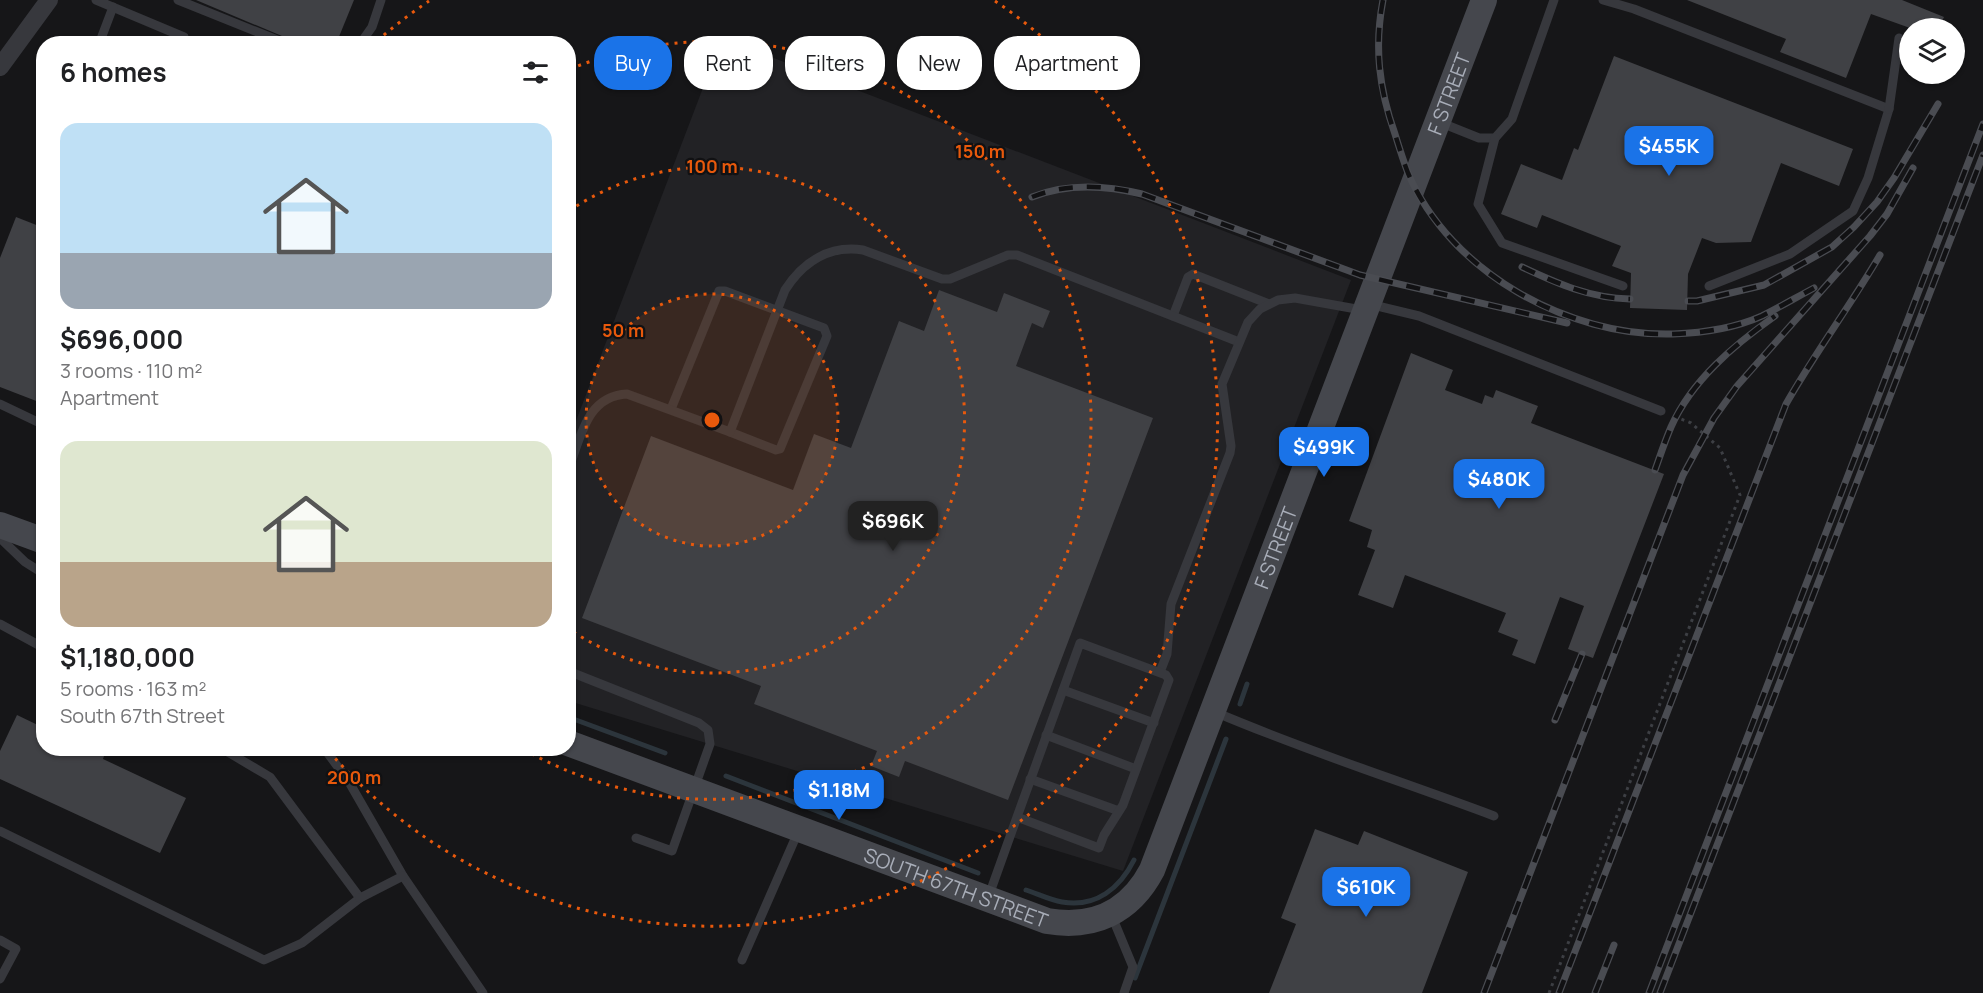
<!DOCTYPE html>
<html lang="en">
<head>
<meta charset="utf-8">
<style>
  body { margin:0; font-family:Manrope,sans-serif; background:#f6f6f6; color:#202124; height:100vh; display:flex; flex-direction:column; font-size:22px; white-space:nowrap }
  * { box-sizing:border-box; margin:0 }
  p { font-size:20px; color:#757577 }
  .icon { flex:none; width:33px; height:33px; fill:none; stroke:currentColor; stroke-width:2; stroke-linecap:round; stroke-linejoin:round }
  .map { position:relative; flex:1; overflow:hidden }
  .panel { position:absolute; left:36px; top:36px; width:540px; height:720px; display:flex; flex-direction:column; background:#fff; border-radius:24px; box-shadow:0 2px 4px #0004 }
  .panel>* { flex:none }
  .banner { position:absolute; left:594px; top:36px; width:570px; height:54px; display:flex; gap:12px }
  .tools { position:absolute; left:1899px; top:18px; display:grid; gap:12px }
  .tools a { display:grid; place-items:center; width:66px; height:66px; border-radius:50%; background:#fff; box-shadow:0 2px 4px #0004; font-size:30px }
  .price { position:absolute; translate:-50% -51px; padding:0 14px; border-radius:12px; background:#1a73e8; color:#fff; font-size:20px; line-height:39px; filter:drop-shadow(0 2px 3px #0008) }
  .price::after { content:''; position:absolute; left:50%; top:36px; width:18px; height:14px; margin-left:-9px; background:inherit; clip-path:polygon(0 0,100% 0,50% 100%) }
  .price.active { background:#222; color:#fff }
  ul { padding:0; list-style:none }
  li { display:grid; align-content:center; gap:12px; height:318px; padding:0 24px }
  li span { display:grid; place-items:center; height:186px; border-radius:18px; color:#555 }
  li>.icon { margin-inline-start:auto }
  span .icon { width:108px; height:108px; fill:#fffc; stroke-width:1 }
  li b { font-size:26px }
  h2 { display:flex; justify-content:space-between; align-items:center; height:72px; padding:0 24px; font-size:26px }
  .pill { padding:0 21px; border-radius:24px; background:#fff; box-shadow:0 2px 4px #0004; font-size:21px; line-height:54px }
  .pill.active { background:#1a73e8; color:#fff }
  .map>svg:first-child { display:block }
  .built { fill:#222225 }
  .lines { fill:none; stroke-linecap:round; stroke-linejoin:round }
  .stream { stroke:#2c353c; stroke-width:5 }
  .building { fill:#404145 }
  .path { stroke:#3d3f44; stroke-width:3; stroke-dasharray:3 4.5; stroke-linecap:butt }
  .lane { stroke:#37383d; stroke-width:9 }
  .street { stroke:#37383d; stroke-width:18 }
  .secondary { stroke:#45474d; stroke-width:26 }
  .rail-casing { stroke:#4a4c52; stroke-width:7 }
  .rail { stroke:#111113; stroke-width:4.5; stroke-dasharray:14; stroke-linecap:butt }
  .ring { fill:none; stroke:#e8590c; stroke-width:3; stroke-dasharray:3 6 }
  .labels { text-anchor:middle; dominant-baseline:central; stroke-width:4.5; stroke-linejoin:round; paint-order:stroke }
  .street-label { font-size:20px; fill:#a8adb8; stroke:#111113 }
  .centre { fill:#e8590c; stroke:#111113; stroke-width:3 }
  .ring-label { font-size:18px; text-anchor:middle; font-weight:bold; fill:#e8590c; stroke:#111113; stroke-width:4.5; stroke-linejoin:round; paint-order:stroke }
</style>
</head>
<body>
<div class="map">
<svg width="1983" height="993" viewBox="0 0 1983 993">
  <rect width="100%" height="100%" fill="#161618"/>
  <path class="built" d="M722 38 1351 280 1123 871 569 701 568 442Z"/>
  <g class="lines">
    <g class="stream">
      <path d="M1240 704 1247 684"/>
      <path d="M568 717 665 753"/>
      <path d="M726 776 978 873"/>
      <path d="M1026 890C1038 894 1050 900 1062 902 1096 908 1120 888 1134 860"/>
      <path d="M1135 978 1226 739"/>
    </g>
  </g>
  <g class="building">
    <path d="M196 0H354L336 44H301Z"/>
    <path d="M1687 0H1902L1944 17 1939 28H1910L1871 14 1846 78 1780 52 1786 39Z"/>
    <path d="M1614 56 1853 149 1839 186 1781 163 1751 242 1716 243 1702 238 1688 274 1687 310 1630 308 1631 273 1612 266 1621 246 1542 215 1537 228 1501 214 1521 164 1562 180 1574 148 1578 150Z"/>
    <path d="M16 217 44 228V404L0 387V258Z"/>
    <path d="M939 290 997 312 1004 293 1050 311 1043 328 1032 323 1016 366 1153 418 1008 800 905 761 899 777 871 766 877 751 754 704 761 686 582 618 651 436 793 490 814 434 851 448 899 321 924 331Z"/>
    <path d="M1411 353 1453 370 1445 390 1482 404 1485 395 1493 398 1496 390 1538 406 1531 423 1664 474 1593 658 1568 649 1584 606 1560 597 1535 664 1512 655 1518 640 1498 632 1506 613 1405 575 1393 608 1358 595 1375 550 1367 547 1372 530 1349 521Z"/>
    <path d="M17 715 44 728V748H88L104 756 103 759 186 798 160 853 0 779V751Z"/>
    <path d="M1315 829 1358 845 1364 831 1468 872 1422 993H1269L1296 924 1281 918Z"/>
  </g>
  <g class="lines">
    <path class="path" d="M1549 993 1740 495 1720 448 1691 423 1671 415"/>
    <g class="lane">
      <path d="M96 0 184 37 182 44"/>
      <path d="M178 0 287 44"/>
      <path d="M1603 0 1634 9 1889 109 1868 178 1853 211 1790 254 1709 286"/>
      <path d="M99 44 113 7"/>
      <path d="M360 44 372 27 381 0"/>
      <path d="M1889 109 1899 38"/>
      <path d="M1439 122 1479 138H1495L1512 119 1554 0"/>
      <path d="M1495 138 1478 204 1502 243 1623 286"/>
      <path d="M1369 304 1419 316 1661 411"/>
      <path d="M1173 316 1188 277 1193 274 1269 304"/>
      <path d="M0 404 44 425"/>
      <path d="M671 409 719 291H725L824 328 827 336 780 449 776 450 730 432"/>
      <path d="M568 470C581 438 586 396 627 394L730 432 785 290C803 262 829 245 863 250L942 279H950L1008 255H1017L1239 342"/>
      <path d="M0 538 25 562 44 574"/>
      <path d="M0 624 44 648"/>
      <path d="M568 671 699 723 708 730 710 744 672 851 636 838"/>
      <path d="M1160 672 1167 654 1171 604 1230 453 1231 446 1222 384 1248 322 1260 309 1278 300 1295 298 1362 310"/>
      <path d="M1063 690 1154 723"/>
      <path d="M1215 712C1306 751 1401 781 1494 816"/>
      <path d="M1046 735 1136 769"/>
      <path d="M324 748 349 782 403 876 483 993"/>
      <path d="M1030 779 1119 811"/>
      <path d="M0 831 264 960 302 943 360 898 270 777 221 748"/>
      <path d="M360 898 403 876"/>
      <path d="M988 898 1017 817 1099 848 1104 835 1123 805 1169 680 1166 675 1080 643 1017 817"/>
      <path d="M1111 914 1133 967 1124 993"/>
      <path d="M0 940 16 949 0 979"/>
      <path d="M742 960 798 832"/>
    </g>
    <path class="street" d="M0 67 49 0"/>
    <g class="secondary">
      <path d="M0 525 44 541"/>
      <path id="s1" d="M568 743 1047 921C1093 929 1130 912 1152 870L1484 0"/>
    </g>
    <g class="rail-casing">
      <g id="rail">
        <path d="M1383 0C1374 47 1379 89 1395 134 1399 147 1403 160 1408 173 1450 272 1568 337 1673 334 1702 333 1735 328 1762 316 1780 307 1797 297 1814 288"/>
        <path d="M1032 197C1067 183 1105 185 1142 194L1360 275 1567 323"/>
        <path d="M1522 267C1558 284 1590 298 1630 299"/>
        <path d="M1688 301H1697L1764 285 1832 247 1854 227 1877 202 1894 178 1938 104"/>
        <path d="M1655 470C1660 456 1665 441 1671 427 1692 380 1734 345 1775 316"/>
        <path d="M1555 720 1582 654"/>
        <path d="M1484 993 1683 475 1714 418 1737 386 1870 236 1887 214 1913 168"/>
        <path d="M1559 993 1786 404C1815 353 1850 306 1880 255"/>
        <path d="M1595 993 1614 945"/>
        <path d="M1649 993 1983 124"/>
        <path d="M1660 993 1983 155"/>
      </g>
    </g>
    <use href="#rail" class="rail"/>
  </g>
  <circle cx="712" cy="420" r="126" fill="#e8590c" fill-opacity=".12"/>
  <g class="ring">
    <circle cx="712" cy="420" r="126"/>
    <path d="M569 211A253 253 0 1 1 569 629"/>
    <path d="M570 69A379 379 0 1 1 525 750"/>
    <path d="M377 41A506 506 0 0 1 429 1M995 1A506 506 0 1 1 327 749"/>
  </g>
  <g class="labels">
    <g class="street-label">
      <text stroke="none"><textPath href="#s1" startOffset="1468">F STREET</textPath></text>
      <text stroke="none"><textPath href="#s1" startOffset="982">F STREET</textPath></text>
      <text stroke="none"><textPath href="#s1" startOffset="414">SOUTH 67TH STREET</textPath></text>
    </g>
  </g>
  <circle cx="712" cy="420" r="9" class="centre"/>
  <g class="ring-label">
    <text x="980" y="158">150 m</text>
    <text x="712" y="173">100 m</text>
    <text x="623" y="337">50 m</text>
    <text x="354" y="784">200 m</text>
  </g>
</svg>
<div class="tools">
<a><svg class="icon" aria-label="layers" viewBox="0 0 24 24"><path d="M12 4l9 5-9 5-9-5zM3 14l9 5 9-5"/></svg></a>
</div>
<b class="price" style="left:1669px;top:177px">$455K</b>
<b class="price" style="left:1324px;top:478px">$499K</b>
<b class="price" style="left:1499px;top:510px">$480K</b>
<b class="price active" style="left:893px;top:552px">$696K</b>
<b class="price" style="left:839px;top:821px">$1.18M</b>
<b class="price" style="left:1366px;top:918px">$610K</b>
<div class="banner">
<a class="pill active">Buy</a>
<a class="pill">Rent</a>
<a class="pill">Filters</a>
<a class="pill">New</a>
<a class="pill">Apartment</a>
</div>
<section class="panel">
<h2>6 homes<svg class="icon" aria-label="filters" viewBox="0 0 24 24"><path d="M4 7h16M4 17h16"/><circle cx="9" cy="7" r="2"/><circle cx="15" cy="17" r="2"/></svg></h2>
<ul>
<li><span style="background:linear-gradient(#bfe0f5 70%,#9aa5b1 0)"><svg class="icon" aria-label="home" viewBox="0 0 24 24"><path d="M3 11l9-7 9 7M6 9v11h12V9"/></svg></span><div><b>$696,000</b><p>3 rooms · 110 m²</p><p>Apartment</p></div></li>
<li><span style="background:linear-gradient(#dfe7d0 65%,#b9a48a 0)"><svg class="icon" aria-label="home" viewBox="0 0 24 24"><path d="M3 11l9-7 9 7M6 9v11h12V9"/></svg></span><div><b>$1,180,000</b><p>5 rooms · 163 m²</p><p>South 67th Street</p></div></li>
</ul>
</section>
</div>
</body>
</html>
